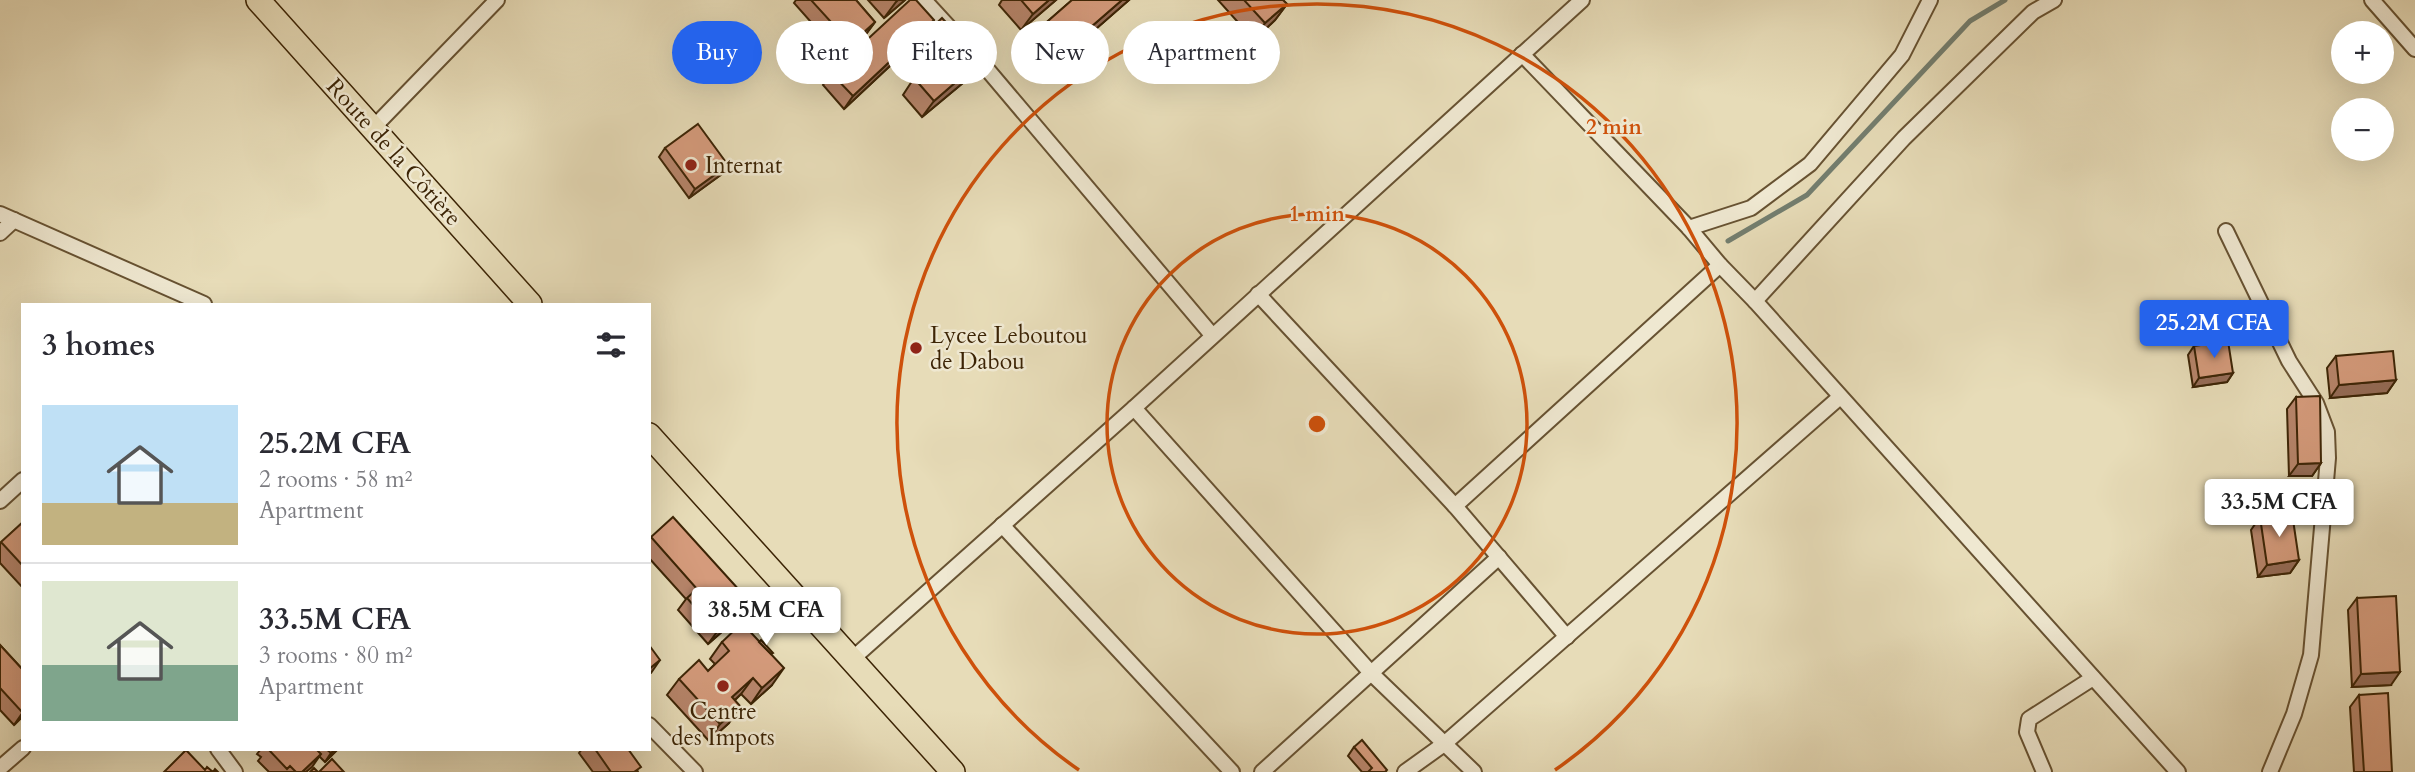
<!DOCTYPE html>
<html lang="en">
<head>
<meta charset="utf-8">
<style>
  body { margin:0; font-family:Cardo,serif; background:#f7f7f7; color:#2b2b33; height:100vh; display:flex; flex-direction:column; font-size:26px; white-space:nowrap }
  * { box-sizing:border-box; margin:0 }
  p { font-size:23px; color:#7c7c81 }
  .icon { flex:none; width:38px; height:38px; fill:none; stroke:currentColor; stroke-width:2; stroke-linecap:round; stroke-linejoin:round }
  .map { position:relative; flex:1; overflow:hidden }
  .panel { position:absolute; left:21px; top:303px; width:630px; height:448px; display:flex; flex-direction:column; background:#fff; border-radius:0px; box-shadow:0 7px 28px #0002 }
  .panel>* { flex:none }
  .top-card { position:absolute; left:672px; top:21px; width:665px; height:63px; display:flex; gap:14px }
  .fabs { position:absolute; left:2331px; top:21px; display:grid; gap:14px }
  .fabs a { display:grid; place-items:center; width:63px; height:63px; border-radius:50%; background:#fff; box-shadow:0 7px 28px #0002; font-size:35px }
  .price { position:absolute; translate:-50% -60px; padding:0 16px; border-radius:7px; background:#fff; color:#222; font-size:23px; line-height:46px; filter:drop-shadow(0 2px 4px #0008) }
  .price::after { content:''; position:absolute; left:50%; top:42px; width:21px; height:16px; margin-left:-10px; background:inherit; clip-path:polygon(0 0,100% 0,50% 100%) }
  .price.selected { background:#2563eb; color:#fff }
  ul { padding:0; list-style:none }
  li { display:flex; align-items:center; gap:21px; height:175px; padding:0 21px }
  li+li { border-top:2px solid #e1e1e2 }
  li span { display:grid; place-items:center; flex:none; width:196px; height:140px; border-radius:0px; color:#555 }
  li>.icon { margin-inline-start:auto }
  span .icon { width:84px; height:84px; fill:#fffc; stroke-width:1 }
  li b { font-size:30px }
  h2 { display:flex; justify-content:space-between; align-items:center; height:84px; padding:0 21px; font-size:30px }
  .pill { padding:0 24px; border-radius:32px; background:#fff; box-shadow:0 7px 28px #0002; font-size:24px; line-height:63px }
  .pill.selected { background:#2563eb; color:#fff }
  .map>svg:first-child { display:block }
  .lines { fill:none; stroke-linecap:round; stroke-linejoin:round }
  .stream { stroke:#737e6f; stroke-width:5 }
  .minor-casing { stroke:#675232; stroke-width:18 }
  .primary-casing { stroke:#3c2405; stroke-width:26 }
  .minor { stroke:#efe8d1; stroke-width:14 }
  .primary { stroke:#e7dcb8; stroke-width:23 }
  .wall { fill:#b7856b; stroke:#3c2405; stroke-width:2 }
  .shaded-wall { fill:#956c57; stroke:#3c2405; stroke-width:2 }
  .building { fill:#d59b7c; stroke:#3c2405; stroke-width:2 }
  .ring { fill:none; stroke:#ce510b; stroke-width:3.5 }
  .poi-dot { fill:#8f2418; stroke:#efe8d1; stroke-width:2.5 }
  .labels { text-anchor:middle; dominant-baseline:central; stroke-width:5; stroke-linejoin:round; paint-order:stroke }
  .street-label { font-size:23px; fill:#3c2405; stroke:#efe8d1 }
  .poi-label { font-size:23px; fill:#3c2405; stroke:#efe8d1; text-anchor:start }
  .centre { fill:#ce510b; stroke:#efe8d1; stroke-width:3.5 }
  .ring-label { font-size:21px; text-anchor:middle; font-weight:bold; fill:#ce510b; stroke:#efe8d1; stroke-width:5; stroke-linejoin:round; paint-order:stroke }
</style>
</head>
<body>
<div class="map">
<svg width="2415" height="772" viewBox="0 0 2415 772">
  <rect width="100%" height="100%" fill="#e7dcb8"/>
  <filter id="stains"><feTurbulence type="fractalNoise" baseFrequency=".00286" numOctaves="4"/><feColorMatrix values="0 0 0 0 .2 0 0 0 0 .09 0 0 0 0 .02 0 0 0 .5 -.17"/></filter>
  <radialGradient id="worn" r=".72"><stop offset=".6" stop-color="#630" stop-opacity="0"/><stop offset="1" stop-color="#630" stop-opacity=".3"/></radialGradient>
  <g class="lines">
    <path class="stream" d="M1728 241 1807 195 1970 21 2005 0"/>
    <g class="minor-casing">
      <g id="minor">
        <path d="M924 0 981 62 1212 335"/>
        <path d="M2372 0 2415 49"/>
        <path d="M1522 54 1689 228 1720 265 1755 301 2178 772"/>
        <path d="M373 128 497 0"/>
        <path d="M0 214 204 304"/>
        <path d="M1689 228 1751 208 1810 164 1902 55 1930 0"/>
        <path d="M2226 231 2289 361 2316 403 2327 432 2328 458 2311 655 2294 714 2270 772"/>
        <path d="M0 233 14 220"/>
        <path d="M1258 294 1455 506 1567 637"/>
        <path d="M1755 301 1904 138 2033 12 2054 0"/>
        <path d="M1134 408 1372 674 1474 772"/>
        <path d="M0 501 23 480"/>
        <path d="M1455 506 1720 265"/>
        <path d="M1002 525 1232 772"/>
        <path d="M850 661 1134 408 1582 0"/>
        <path d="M649 725 695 772"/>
        <path d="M218 749 235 772"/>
        <path d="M0 768 23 748"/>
        <path d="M1262 772 1499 557"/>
        <path d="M1405 772 1444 744 1840 397"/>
        <path d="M2044 772 2027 732 2029 719 2093 678"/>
      </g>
    </g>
    <g class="primary-casing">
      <g id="primary">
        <path d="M258 0 530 304"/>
        <path d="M649 435 953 772"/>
      </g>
    </g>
    <use href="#minor" class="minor"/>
    <use href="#primary" class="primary"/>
  </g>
  <g class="wall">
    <path d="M796 0H856L875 22 866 34 842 57 794 3Z"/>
    <path d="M868 0H905L884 18Z"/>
    <path d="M1002 0H1056L1021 30 999 5Z"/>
    <path d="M1072 0H1129L1050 69 1029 44 1040 28Z"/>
    <path d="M1218 0H1283L1287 4 1275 20 1254 40Z"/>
    <path d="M934 20 925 33 844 109 823 85 831 73Z"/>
    <path d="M956 33 945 49 927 67 912 51 924 35Z"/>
    <path d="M987 55 976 72 922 117 903 95 914 78Z"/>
    <path d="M665 148 722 174 689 198 659 157Z"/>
    <path d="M2194 346 2233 373 2227 382 2193 387 2188 355Z"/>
    <path d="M2336 356 2396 380 2387 393 2330 398 2327 368Z"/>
    <path d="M2296 397 2321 463 2312 476H2289L2287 409Z"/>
    <path d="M2260 517 2299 560 2290 573 2258 577 2251 530Z"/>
    <path d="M23 522V588L0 563V544Z"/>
    <path d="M651 537 741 615 708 644 678 610 686 599 649 558V540Z"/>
    <path d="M2357 598 2391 685 2352 687 2348 610Z"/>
    <path d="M722 642 771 655 772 685 751 704 741 694 735 700 729 723 709 741 667 695 679 679 708 671 715 664 710 659Z"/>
    <path d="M0 645 23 670V716L14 725 0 710Z"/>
    <path d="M2359 695 2392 772H2354L2350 707Z"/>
    <path d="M1354 747 1386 772H1362L1348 756Z"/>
    <path d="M261 749H338L325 762 319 756 306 772H269L258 761 261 757 257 754Z"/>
    <path d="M582 749H628L638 772H593L579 753Z"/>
  </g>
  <g class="shaded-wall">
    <path d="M898 0H905L884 18 896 2Z"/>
    <path d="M1049 0H1056L1021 30 1033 14Z"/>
    <path d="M1122 0H1129L1050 69 1061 53Z"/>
    <path d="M1287 4 1275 20 1254 40 1265 23Z"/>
    <path d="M934 20 925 33 844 109 853 96Z"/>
    <path d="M875 22 866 34 842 57 851 44Z"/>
    <path d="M956 33 945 49 927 67 938 50Z"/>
    <path d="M987 55 976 72 922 117 934 101Z"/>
    <path d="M728 165 722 174 689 198 695 189Z"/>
    <path d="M2233 373 2227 382 2193 387 2199 378Z"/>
    <path d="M2396 380 2387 393 2330 398 2339 385Z"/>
    <path d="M2321 463 2312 476H2289L2298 464Z"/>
    <path d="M2299 560 2290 573 2258 577 2267 565Z"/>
    <path d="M750 602 741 615 708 644 717 632Z"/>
    <path d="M660 660 651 673 649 674V669Z"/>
    <path d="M784 668 772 685 751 704 762 688Z"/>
    <path d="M2400 672 2391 685 2352 687 2361 674Z"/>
    <path d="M753 678 741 694 721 713 732 697Z"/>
    <path d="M740 706 729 723 709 741 720 724Z"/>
    <path d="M23 712V716L14 725Z"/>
    <path d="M335 749H338L325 762 331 753Z"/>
    <path d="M321 754 312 767 306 772H302Z"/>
  </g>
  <g class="building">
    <path d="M811 0H856L875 22 851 44Z"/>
    <path d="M910 0H916L934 20 853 96 831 73Z"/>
    <path d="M1021 0H1049L1033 14Z"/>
    <path d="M1072 0H1122L1061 53 1040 28Z"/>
    <path d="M1244 0H1283L1287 4 1265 23Z"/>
    <path d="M942 18 956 33 938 50 924 35Z"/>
    <path d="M968 33 987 55 934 101 914 78Z"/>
    <path d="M698 124 728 165 695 189 665 148Z"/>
    <path d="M2228 341 2233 373 2199 378 2194 346Z"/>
    <path d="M2393 351 2396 380 2339 385 2336 356Z"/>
    <path d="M2320 396 2321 463 2298 464 2296 397Z"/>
    <path d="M2292 513 2299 560 2267 565 2260 517Z"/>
    <path d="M673 517 750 602 717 632 687 598 697 589 651 537Z"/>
    <path d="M23 522V566L1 542Z"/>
    <path d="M2396 596 2400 672 2361 674 2357 598Z"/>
    <path d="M742 623 784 668 762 688 753 678 732 697 740 706 720 724 679 679 699 660 708 671 729 651 722 642Z"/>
    <path d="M761 640 773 653 771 654 759 642Z"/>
    <path d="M0 645 23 670 22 712 0 688Z"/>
    <path d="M649 645 660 660 649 669Z"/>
    <path d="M2388 693 2392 772H2364L2359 695Z"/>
    <path d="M1362 740 1387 770 1385 772H1368L1372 768 1354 747Z"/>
    <path d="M268 749H316L321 754 302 772H296L290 766 287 769Z"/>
    <path d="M326 749H335L331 753Z"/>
    <path d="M595 749H628L641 767 634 772H611Z"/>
    <path d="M186 750 205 770 207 767 213 772 215 769 218 772H164Z"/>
    <path d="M332 759 344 772H319Z"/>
    <path d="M314 768 318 772H310Z"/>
  </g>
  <g class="ring">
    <circle cx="1317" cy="424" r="210"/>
    <path d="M1079 770A420 420 0 1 1 1555 770"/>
  </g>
  <g class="poi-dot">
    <circle cx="691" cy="165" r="7"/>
    <circle cx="916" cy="348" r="7"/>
    <circle cx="723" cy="686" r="7"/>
  </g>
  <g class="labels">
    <g class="street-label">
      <text transform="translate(394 152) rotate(48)">Route de la Côtière</text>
    </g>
    <g class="poi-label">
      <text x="705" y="165">Internat</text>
      <text x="930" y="335">Lycee Leboutou<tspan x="930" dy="26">de Dabou</tspan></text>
      <text x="723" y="711" text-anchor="middle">Centre<tspan x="723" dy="26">des Impots</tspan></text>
    </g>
  </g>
  <circle cx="1317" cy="424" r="10" class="centre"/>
  <g class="ring-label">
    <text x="1614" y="134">2 min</text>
    <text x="1317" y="221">1 min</text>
  </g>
  <rect width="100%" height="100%" filter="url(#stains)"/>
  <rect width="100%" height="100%" fill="url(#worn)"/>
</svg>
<div class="fabs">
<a>+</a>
<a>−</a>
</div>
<b class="price selected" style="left:2214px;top:360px">25.2M CFA</b>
<b class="price" style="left:2279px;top:539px">33.5M CFA</b>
<b class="price" style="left:766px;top:647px">38.5M CFA</b>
<div class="top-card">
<a class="pill selected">Buy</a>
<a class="pill">Rent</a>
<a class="pill">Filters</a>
<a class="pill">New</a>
<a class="pill">Apartment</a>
</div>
<section class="panel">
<h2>3 homes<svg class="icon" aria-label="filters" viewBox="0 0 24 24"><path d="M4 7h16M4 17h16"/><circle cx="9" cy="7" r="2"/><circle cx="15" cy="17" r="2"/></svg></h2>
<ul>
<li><span style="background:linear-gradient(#bfe0f5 70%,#c2b280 0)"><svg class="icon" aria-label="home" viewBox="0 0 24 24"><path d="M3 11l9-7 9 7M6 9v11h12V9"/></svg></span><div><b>25.2M CFA</b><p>2 rooms · 58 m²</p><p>Apartment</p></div></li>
<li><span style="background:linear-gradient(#dfe7d0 60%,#7fa58c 0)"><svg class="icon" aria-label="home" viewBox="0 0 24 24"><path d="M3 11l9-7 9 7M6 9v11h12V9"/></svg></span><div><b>33.5M CFA</b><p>3 rooms · 80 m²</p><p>Apartment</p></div></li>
</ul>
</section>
</div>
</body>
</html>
